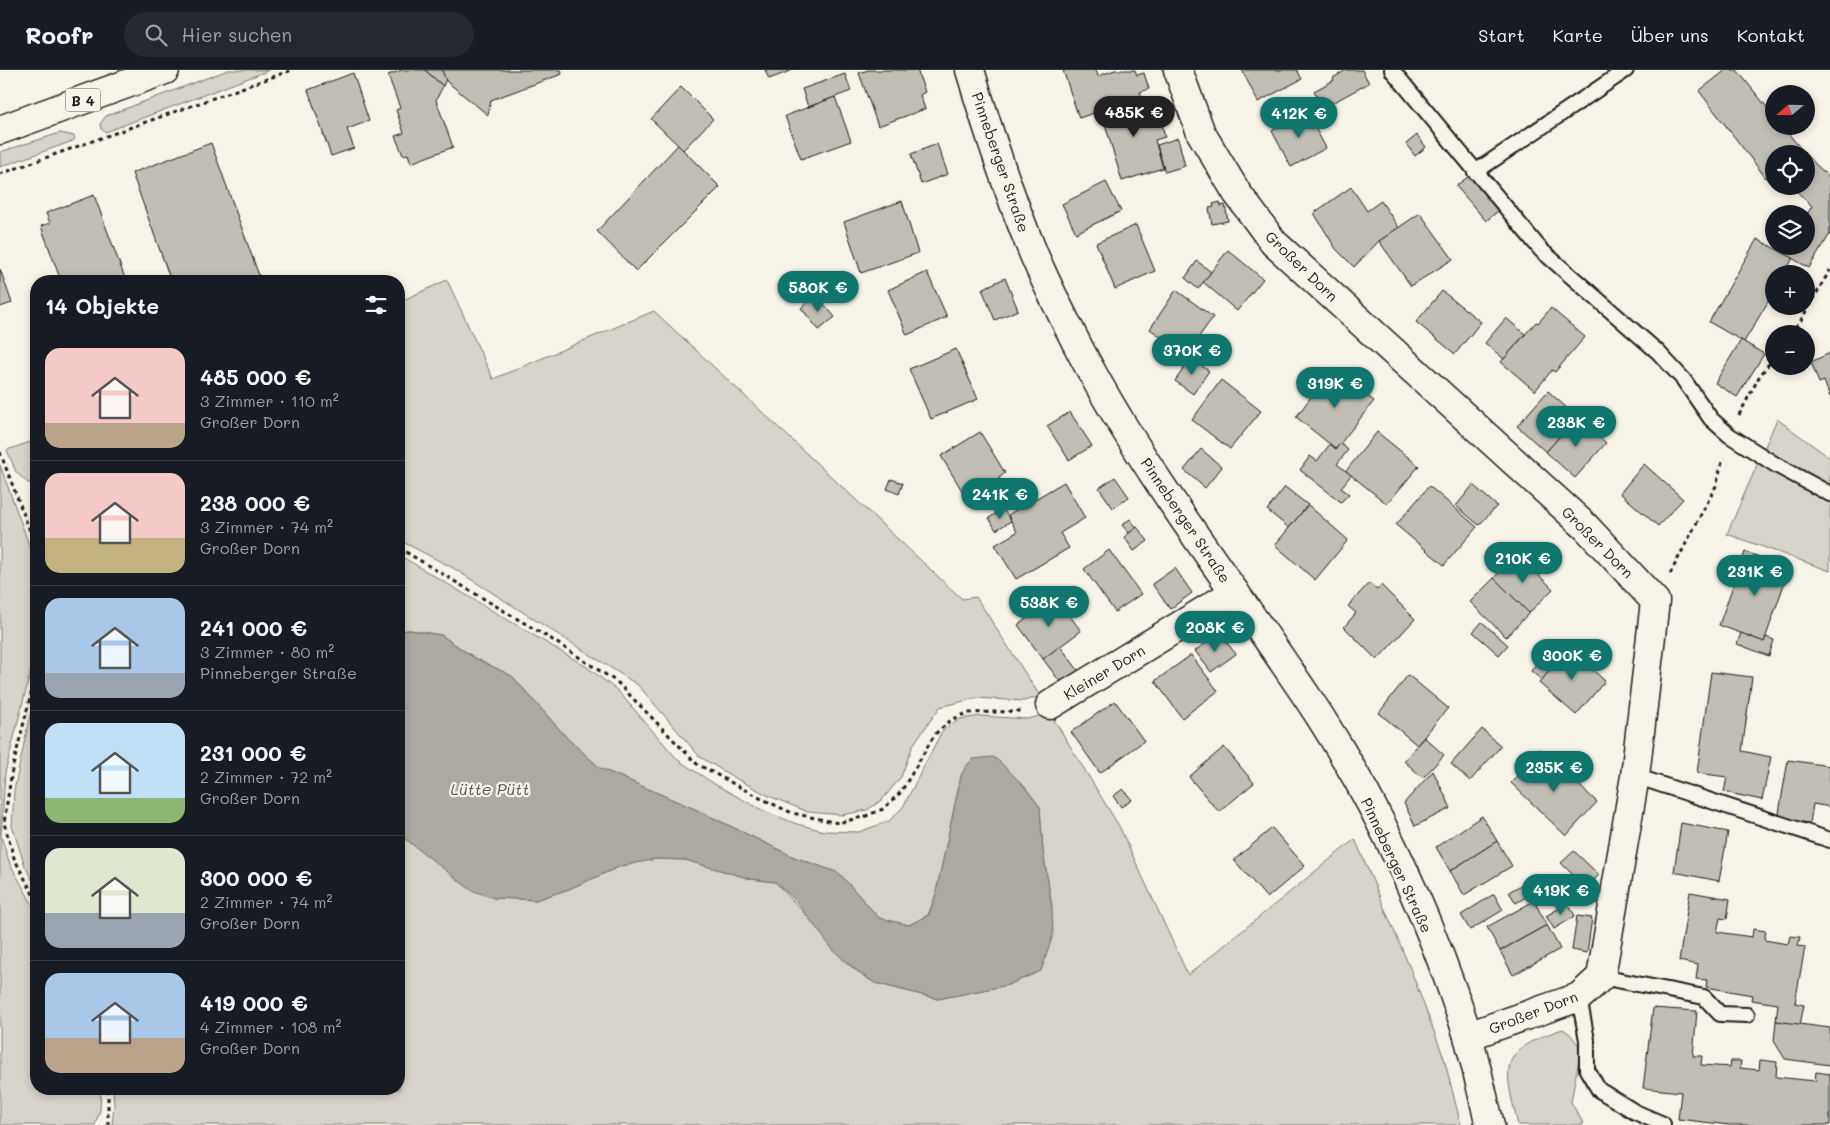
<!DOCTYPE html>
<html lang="de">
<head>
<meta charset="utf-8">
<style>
  body { margin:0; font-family:Mali,sans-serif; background:#242831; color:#f1f3f6; height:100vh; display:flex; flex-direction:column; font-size:19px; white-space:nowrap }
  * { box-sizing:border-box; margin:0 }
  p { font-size:16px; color:#9ea1a6 }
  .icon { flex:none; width:28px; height:28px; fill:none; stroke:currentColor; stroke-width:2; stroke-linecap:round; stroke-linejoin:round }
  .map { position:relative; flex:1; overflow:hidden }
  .panel { position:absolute; left:30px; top:205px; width:375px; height:820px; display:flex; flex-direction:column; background:#171b24; border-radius:20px; box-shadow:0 2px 8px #0003 }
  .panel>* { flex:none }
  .needle { width:32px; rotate:250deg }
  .controls { position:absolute; left:1765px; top:15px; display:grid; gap:10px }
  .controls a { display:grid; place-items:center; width:50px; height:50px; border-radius:50%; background:#171b24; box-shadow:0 2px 8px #0003; font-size:25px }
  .price { position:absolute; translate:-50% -42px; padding:0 11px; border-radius:18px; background:#0f766e; color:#fff; font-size:16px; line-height:32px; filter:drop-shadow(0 1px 2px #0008) }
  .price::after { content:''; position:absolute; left:50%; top:30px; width:15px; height:11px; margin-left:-8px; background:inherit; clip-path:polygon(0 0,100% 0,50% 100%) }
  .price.current { background:#222; color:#fff }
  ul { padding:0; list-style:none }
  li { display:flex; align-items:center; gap:15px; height:125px; padding:0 15px }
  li+li { border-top:1px solid #363941 }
  li span { display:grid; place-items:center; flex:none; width:140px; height:100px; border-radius:15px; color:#555 }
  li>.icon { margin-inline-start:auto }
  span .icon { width:60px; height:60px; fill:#fffc; stroke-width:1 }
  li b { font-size:21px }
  h2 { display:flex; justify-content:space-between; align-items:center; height:60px; padding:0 15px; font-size:21px }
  header { display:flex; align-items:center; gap:30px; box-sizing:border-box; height:70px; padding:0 25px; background:#171b24; border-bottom:1px solid #363941 }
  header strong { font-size:24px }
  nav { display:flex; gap:28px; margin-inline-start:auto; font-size:18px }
  .search { width:350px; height:45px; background:#242831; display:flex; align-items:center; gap:12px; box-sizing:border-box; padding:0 18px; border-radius:28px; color:#9ea1a6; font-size:19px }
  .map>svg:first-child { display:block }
  .green { fill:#d7d3cb; stroke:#7a7874 }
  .water { fill:#aca9a2; stroke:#72716c }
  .building { fill:#c0beb5; stroke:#1c1c1c }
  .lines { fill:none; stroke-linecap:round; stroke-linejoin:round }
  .service-casing { stroke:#1c1c1c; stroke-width:18 }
  .minor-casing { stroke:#1c1c1c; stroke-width:31 }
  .secondary-casing { stroke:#1c1c1c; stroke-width:31 }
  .primary-casing { stroke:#1c1c1c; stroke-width:31 }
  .path { stroke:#1c1c1c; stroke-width:3; stroke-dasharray:4 4; stroke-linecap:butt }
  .service { stroke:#f7f3e8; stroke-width:14 }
  .minor { stroke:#f7f3e8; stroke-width:28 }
  .secondary { stroke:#f7f3e8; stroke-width:28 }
  .primary { stroke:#f7f3e8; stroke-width:28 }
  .labels { text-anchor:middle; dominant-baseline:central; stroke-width:4.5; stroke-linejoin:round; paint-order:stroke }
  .shield { fill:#f7f3e8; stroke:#5e5c59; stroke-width:1 }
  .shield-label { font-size:14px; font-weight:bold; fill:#1c1c1c }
  .street-label { font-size:15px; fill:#1c1c1c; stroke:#f7f3e8 }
  .water-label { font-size:16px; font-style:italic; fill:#565452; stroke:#f7f3e8 }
</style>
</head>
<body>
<header>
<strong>Roofr</strong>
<div class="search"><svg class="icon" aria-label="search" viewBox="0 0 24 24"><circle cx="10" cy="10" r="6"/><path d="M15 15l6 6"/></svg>Hier suchen</div>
<nav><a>Start</a><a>Karte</a><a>Über uns</a><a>Kontakt</a></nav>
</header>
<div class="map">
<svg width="1830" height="1055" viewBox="0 0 1830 1055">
  <rect width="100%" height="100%" fill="#f7f3e8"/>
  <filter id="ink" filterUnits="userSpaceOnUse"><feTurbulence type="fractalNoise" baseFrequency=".02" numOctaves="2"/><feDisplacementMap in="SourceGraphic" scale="10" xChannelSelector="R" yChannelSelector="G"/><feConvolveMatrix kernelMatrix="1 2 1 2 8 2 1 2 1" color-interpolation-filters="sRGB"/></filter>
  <g filter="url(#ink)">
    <g class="green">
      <path d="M228 0H270L108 61 105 62 101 59 100 54 106 46Z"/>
      <path d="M60 63 74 66 75 69 73 71 0 97V82Z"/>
      <path d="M447 210 493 309 654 241 962 529 976 527 1040 626 1024 631 976 628 940 637 913 675 901 707 882 730 867 740 842 745 808 742 769 726 735 708 700 687 638 615 453 498 399 470V232Z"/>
      <path d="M1777 349 1830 388V501L1727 464Z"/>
      <path d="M36 370V413H28L16 402 7 380Z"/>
      <path d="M0 395 32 483 36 506V557L31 600 5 703 1 766 10 794 36 841V1019H101L100 1040 95 1055H0Z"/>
      <path d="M399 485 587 597 618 621 678 690 716 715 762 740 797 754 824 761 859 762 889 751 903 737 942 661 960 649 981 646 1028 649 1050 643 1119 756 1188 905 1355 769 1410 898 1444 988 1461 1055H112L114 1035 113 1019H399V764L455 807 494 828 536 830 569 819 621 796 656 789 685 790 751 809 775 812 810 849 845 892 862 905 875 913 938 929 1008 915 1052 837 1043 781 1040 737 1024 716 1000 692 966 696 961 706 935 827 928 845 909 855 879 848 839 803 794 787 697 740 600 698 568 669 512 606 475 588 441 565 410 560 399 561Z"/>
      <path d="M36 617V817L25 796 12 756 14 721Z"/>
      <path d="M1563 959 1570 964 1581 978 1571 1032 1583 1053V1055H1518C1503 995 1498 980 1563 959Z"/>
    </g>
    <path class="water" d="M410 560 441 565 473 587 512 606 568 669 600 698 697 740 794 787 839 803 879 848 909 855 929 845 935 827 961 706 966 696 973 689 993 687 1000 692 1024 716 1040 737 1043 781 1052 837 1053 865 1041 901 1008 915 938 929 875 913 862 905 833 880 795 830 775 812 751 809 685 790 656 789 621 796 569 819 536 830 494 828 471 820 399 764V561Z"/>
    <g class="building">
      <path d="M402 0H425L443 16 436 30 453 77 411 93 408 84 403 85 395 66 404 63 396 40 400 38 388 5Z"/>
      <path d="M425 0H442L446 9 443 16Z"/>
      <path d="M442 0H561L562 4 491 30 488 45 446 11Z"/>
      <path d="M765 0H793L769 9Z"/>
      <path d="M868 0H917L925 22 920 25 925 39 878 56 859 3Z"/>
      <path d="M1063 0H1096L1098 6 1115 0H1135L1137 5 1144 3 1149 19 1140 22 1142 27 1079 48Z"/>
      <path d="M1242 0H1297L1302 9 1258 32Z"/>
      <path d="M1346 0H1362L1369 13 1323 38 1314 21 1334 10 1333 8Z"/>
      <path d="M1726 0H1737L1774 46V56H1782L1802 80 1798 84H1774V107L1769 112 1699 21Z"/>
      <path d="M353 3 369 51 347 59 354 78 331 86 308 20Z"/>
      <path d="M845 4 851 21 808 37 802 19Z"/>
      <path d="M681 17 713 49 683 80 651 49Z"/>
      <path d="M835 27 851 71 801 89 785 46Z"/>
      <path d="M1142 27 1144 32 1147 31 1152 47 1159 44 1165 67 1155 70 1163 98 1122 111 1101 41Z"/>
      <path d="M1306 41 1326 78 1291 97 1272 61Z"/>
      <path d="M1417 65 1426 77 1415 86 1406 74Z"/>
      <path d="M1178 68 1185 96 1165 102 1157 75Z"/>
      <path d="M211 73 261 211H171L132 103Z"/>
      <path d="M937 74 948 104 921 114 911 84Z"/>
      <path d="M678 75 720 117 636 201 597 161Z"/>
      <path d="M1806 85 1830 108V164L1809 198 1785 184 1789 176H1806V146L1812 136 1791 116H1806Z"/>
      <path d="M1469 106 1498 141 1486 151 1456 116Z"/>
      <path d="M1106 112 1121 141 1076 163 1062 134Z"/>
      <path d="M1351 117 1367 141 1381 131 1399 158 1379 171 1354 197 1336 179 1314 143Z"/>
      <path d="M94 125 126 211H61L41 156 50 153 46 143Z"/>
      <path d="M902 131 918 183 861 203 844 152Z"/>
      <path d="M1220 132 1221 136 1225 135 1228 151 1212 154 1209 138 1214 137 1213 134Z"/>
      <path d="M1420 143 1453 189 1411 216 1379 171Z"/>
      <path d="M1136 155 1155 201 1115 219 1096 173Z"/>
      <path d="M1757 169 1793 188 1784 204H1774V222L1744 272 1709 252Z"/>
      <path d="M1228 180 1263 209 1237 241 1203 212Z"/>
      <path d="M1197 191 1211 202 1198 219 1185 208Z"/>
      <path d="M0 199 12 233 0 237Z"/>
      <path d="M927 202 947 247 907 265 888 220Z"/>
      <path d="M1005 208 1018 240 995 250 982 219Z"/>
      <path d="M1176 220 1213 247 1186 285 1150 259Z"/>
      <path d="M1442 221 1481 252 1455 284 1416 252Z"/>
      <path d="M816 225 835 247 819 260 801 238Z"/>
      <path d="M1551 238 1585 267 1555 302 1552 300 1535 321 1501 292 1536 252 1538 253Z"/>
      <path d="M1506 248 1525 264 1504 289 1485 273Z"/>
      <path d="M1741 270 1764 284 1737 327 1715 313Z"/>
      <path d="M956 279 978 329 931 349 909 299Z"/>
      <path d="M1830 283V327L1824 311 1819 313 1811 292Z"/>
      <path d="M1191 288 1209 301 1193 324 1175 311Z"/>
      <path d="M1332 299 1374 331 1336 379 1296 347Z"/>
      <path d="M1221 310 1261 341 1230 379 1192 350Z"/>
      <path d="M1548 321 1577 347 1546 382 1517 356Z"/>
      <path d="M1070 342 1092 376 1069 390 1047 356Z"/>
      <path d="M1577 347 1606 373 1575 408 1546 382Z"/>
      <path d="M980 362 1005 403 999 408 1003 414 977 430 973 423 966 427 941 386Z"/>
      <path d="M1377 362 1419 396 1387 434 1346 401Z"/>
      <path d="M1340 373 1348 380 1337 394 1351 405 1341 418 1349 424 1341 432 1300 400 1310 386 1317 391 1330 374 1336 379Z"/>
      <path d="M1201 379 1222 397 1205 418 1184 400Z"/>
      <path d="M1644 394 1683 429 1658 456 1620 423Z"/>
      <path d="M1115 407 1129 427 1113 438 1099 418Z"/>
      <path d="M891 409 903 413 899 424 887 419Z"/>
      <path d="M1064 412 1085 448 1060 463 1069 478 1016 509 995 475 1017 462 1008 445Z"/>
      <path d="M1473 415 1497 436 1479 455 1456 436Z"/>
      <path d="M1429 416 1477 457 1444 495 1396 455Z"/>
      <path d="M1285 417 1308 435 1289 458 1267 440Z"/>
      <path d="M1308 435 1348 470 1315 510 1275 475Z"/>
      <path d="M1003 439 1011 451 996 460 989 448Z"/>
      <path d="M1130 449 1137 458 1129 463 1122 455Z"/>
      <path d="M1137 457 1148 471 1134 481 1124 467Z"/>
      <path d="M1109 480 1141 524 1115 542 1084 499Z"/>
      <path d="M1745 482 1790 497 1764 572 1719 555Z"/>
      <path d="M1517 484 1553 519 1529 543 1494 508Z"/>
      <path d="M1175 498 1192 523 1170 539 1152 514Z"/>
      <path d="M1494 508 1529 543 1506 567 1470 532Z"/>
      <path d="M1369 513 1377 520 1381 515 1415 549 1377 590 1344 557 1356 543 1348 536Z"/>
      <path d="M1056 527 1081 561 1043 589 1018 555Z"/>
      <path d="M1482 552 1508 575 1499 585 1473 562Z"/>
      <path d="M1219 563 1236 584 1211 602 1195 581Z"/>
      <path d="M1741 563 1764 572 1766 567 1774 570 1769 586 1737 574Z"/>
      <path d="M1060 576 1081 604 1064 617 1043 589Z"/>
      <path d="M1568 577 1605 611 1576 645 1539 613Z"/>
      <path d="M1548 578 1560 587 1542 610 1531 601Z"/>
      <path d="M1191 585 1218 621 1182 648 1155 611Z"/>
      <path d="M1711 602 1752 607 1742 681 1771 687 1762 730 1724 722 1727 707 1697 703Z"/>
      <path d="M1408 605 1448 638 1417 675 1379 643Z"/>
      <path d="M1115 631 1144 671 1100 703 1071 662Z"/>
      <path d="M1482 659 1501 676 1470 711 1451 694Z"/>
      <path d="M1424 667 1444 685 1423 708 1404 691Z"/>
      <path d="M1224 677 1254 713 1219 742 1189 707Z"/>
      <path d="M1540 679 1597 732 1566 766 1511 713Z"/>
      <path d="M1788 690 1830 696V737L1813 734 1810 753 1778 749Z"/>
      <path d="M1433 701 1451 738 1415 756 1404 733Z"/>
      <path d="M1123 719 1132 730 1121 737 1113 726Z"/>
      <path d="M1482 746 1497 771 1450 801 1436 777Z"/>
      <path d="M1681 753 1728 762 1719 811 1674 802Z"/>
      <path d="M1272 758 1305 796 1267 828 1234 790Z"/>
      <path d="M1497 771 1512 796 1464 825 1450 801Z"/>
      <path d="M1574 781 1599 805 1586 818 1561 793Z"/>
      <path d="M1524 813 1531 824 1516 833 1509 822Z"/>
      <path d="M1690 822 1730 829 1727 849 1720 848 1717 862 1752 867 1753 859 1766 861 1764 870 1788 874 1790 866 1800 867 1798 876 1805 877 1795 933 1804 935 1800 955 1776 951 1778 934 1751 930 1752 925 1706 917 1707 910 1696 909 1698 895 1679 891Z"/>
      <path d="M1494 824 1503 840 1470 860 1461 845Z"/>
      <path d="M1534 831 1547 855 1500 881 1487 857Z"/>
      <path d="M1568 833 1575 846 1554 859 1546 846Z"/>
      <path d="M1577 846 1592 848 1587 883 1572 880Z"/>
      <path d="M1547 855 1560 879 1513 905 1500 881Z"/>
      <path d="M1653 938 1697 941 1693 986H1702L1701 995 1730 997 1731 991H1741L1740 998 1759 1000 1760 990 1777 992 1776 1007 1815 1011 1816 1002 1830 1004V1055H1729L1678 1049 1681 1022 1643 1018Z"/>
      <path d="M1776 951 1830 958V995L1785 989 1774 971Z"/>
    </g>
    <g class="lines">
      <g class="service-casing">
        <g id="service">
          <path d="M1392 0 1541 180 1658 282 1683 309 1711 349 1729 365 1776 395 1830 424"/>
          <path d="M1475 102 1626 0"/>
          <path d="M1635 706 1830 770"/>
          <path d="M1601 907 1704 927 1720 944 1747 945"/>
          <path d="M1579 927 1587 970V1000L1599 1020 1635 1042 1663 1054"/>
        </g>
      </g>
      <g class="minor-casing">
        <g id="minor">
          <path d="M1178 0 1201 63 1237 123 1274 173 1586 457 1655 531 1635 706 1601 907 1579 927 1468 966"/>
          <path d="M1050 635 1235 522"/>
        </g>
      </g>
      <g class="secondary-casing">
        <path id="secondary" d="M970 0C988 61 1008 121 1032 180 1046 214 1064 249 1081 282 1148 410 1240 524 1319 645 1382 743 1431 852 1467 963 1476 993 1482 1024 1490 1055"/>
      </g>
      <g class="primary-casing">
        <path id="primary" d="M0 60 165 0"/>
      </g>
      <g class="path">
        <path d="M0 104 292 0"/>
        <path d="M1791 264 1801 250 1830 200"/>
        <path d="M1739 345 1759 307 1774 287"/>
        <path d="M0 382 33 469 36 482"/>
        <path d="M33 466 34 447 36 442"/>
        <path d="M399 478 551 569 617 612 697 694 758 727 792 743 838 753 866 746 883 739 901 722 935 664 951 650 967 643 1023 641"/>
        <path d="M1670 504 1716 416 1723 388"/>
        <path d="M36 590 32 620 12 700 4 753 14 788 36 830"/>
        <path d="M108 1055V1019"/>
      </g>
      <use href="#service" class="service"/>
      <use href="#minor" class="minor"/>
      <use href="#secondary" class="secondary"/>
      <use href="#primary" class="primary"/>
    </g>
  </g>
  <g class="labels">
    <rect class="shield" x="65.5" y="18.5" width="35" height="23" rx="4"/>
    <g class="shield-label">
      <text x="83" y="30">B 4</text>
    </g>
    <g class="street-label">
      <text transform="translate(1001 92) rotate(71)">Pinneberger Straße</text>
      <text transform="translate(1302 196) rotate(44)">Großer Dorn</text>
      <text transform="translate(1186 450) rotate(56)">Pinneberger Straße</text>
      <text transform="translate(1598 472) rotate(45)">Großer Dorn</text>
      <text transform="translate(1104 602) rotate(-31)">Kleiner Dorn</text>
      <text transform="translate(1397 795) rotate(65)">Pinneberger Straße</text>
      <text transform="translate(1533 942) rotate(-21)">Großer Dorn</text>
    </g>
    <g class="water-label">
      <text x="490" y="718">Lütte Pütt</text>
    </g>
  </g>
</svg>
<div class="controls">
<a><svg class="needle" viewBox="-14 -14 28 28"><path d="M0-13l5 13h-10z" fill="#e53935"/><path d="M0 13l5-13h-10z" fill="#9ea1a6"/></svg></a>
<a><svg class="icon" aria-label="locate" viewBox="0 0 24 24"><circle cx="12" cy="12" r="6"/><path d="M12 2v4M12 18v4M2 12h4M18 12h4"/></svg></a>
<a><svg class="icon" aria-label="layers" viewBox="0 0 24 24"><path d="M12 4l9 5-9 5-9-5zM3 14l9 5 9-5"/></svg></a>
<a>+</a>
<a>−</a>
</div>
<b class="price current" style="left:1134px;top:68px">485K €</b>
<b class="price" style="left:1299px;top:69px">412K €</b>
<b class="price" style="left:818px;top:243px">580K €</b>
<b class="price" style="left:1192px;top:306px">370K €</b>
<b class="price" style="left:1335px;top:339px">319K €</b>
<b class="price" style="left:1576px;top:378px">238K €</b>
<b class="price" style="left:1000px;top:450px">241K €</b>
<b class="price" style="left:1523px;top:514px">210K €</b>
<b class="price" style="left:1755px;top:527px">231K €</b>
<b class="price" style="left:1049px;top:558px">538K €</b>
<b class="price" style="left:1215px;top:583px">208K €</b>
<b class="price" style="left:1572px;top:611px">300K €</b>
<b class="price" style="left:1554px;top:723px">235K €</b>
<b class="price" style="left:1561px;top:846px">419K €</b>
<section class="panel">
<h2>14 Objekte<svg class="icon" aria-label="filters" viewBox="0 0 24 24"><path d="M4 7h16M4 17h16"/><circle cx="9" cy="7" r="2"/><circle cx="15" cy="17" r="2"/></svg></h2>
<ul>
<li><span style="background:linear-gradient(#f6c9c9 75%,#b9a48a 0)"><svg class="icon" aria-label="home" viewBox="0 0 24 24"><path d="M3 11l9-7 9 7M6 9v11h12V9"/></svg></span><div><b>485 000 €</b><p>3 Zimmer · 110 m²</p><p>Großer Dorn</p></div></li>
<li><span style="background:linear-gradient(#f6c9c9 65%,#c2b280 0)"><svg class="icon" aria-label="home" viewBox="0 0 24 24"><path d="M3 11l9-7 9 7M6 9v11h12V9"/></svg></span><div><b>238 000 €</b><p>3 Zimmer · 74 m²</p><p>Großer Dorn</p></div></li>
<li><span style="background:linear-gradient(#a9c7e8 75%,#9aa5b1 0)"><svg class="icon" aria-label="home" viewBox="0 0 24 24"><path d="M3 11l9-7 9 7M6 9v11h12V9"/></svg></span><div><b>241 000 €</b><p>3 Zimmer · 80 m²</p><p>Pinneberger Straße</p></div></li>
<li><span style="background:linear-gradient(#bfe0f5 75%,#8fb573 0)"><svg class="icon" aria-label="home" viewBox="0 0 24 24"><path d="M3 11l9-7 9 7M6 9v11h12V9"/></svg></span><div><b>231 000 €</b><p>2 Zimmer · 72 m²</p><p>Großer Dorn</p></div></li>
<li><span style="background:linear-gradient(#dfe7d0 65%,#9aa5b1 0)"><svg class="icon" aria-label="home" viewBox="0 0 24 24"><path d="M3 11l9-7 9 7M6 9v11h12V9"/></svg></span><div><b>300 000 €</b><p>2 Zimmer · 74 m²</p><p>Großer Dorn</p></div></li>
<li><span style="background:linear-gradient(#a9c7e8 65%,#b9a48a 0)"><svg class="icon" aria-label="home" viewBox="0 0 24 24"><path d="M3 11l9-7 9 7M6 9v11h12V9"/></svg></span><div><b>419 000 €</b><p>4 Zimmer · 108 m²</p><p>Großer Dorn</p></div></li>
</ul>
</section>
</div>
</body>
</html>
